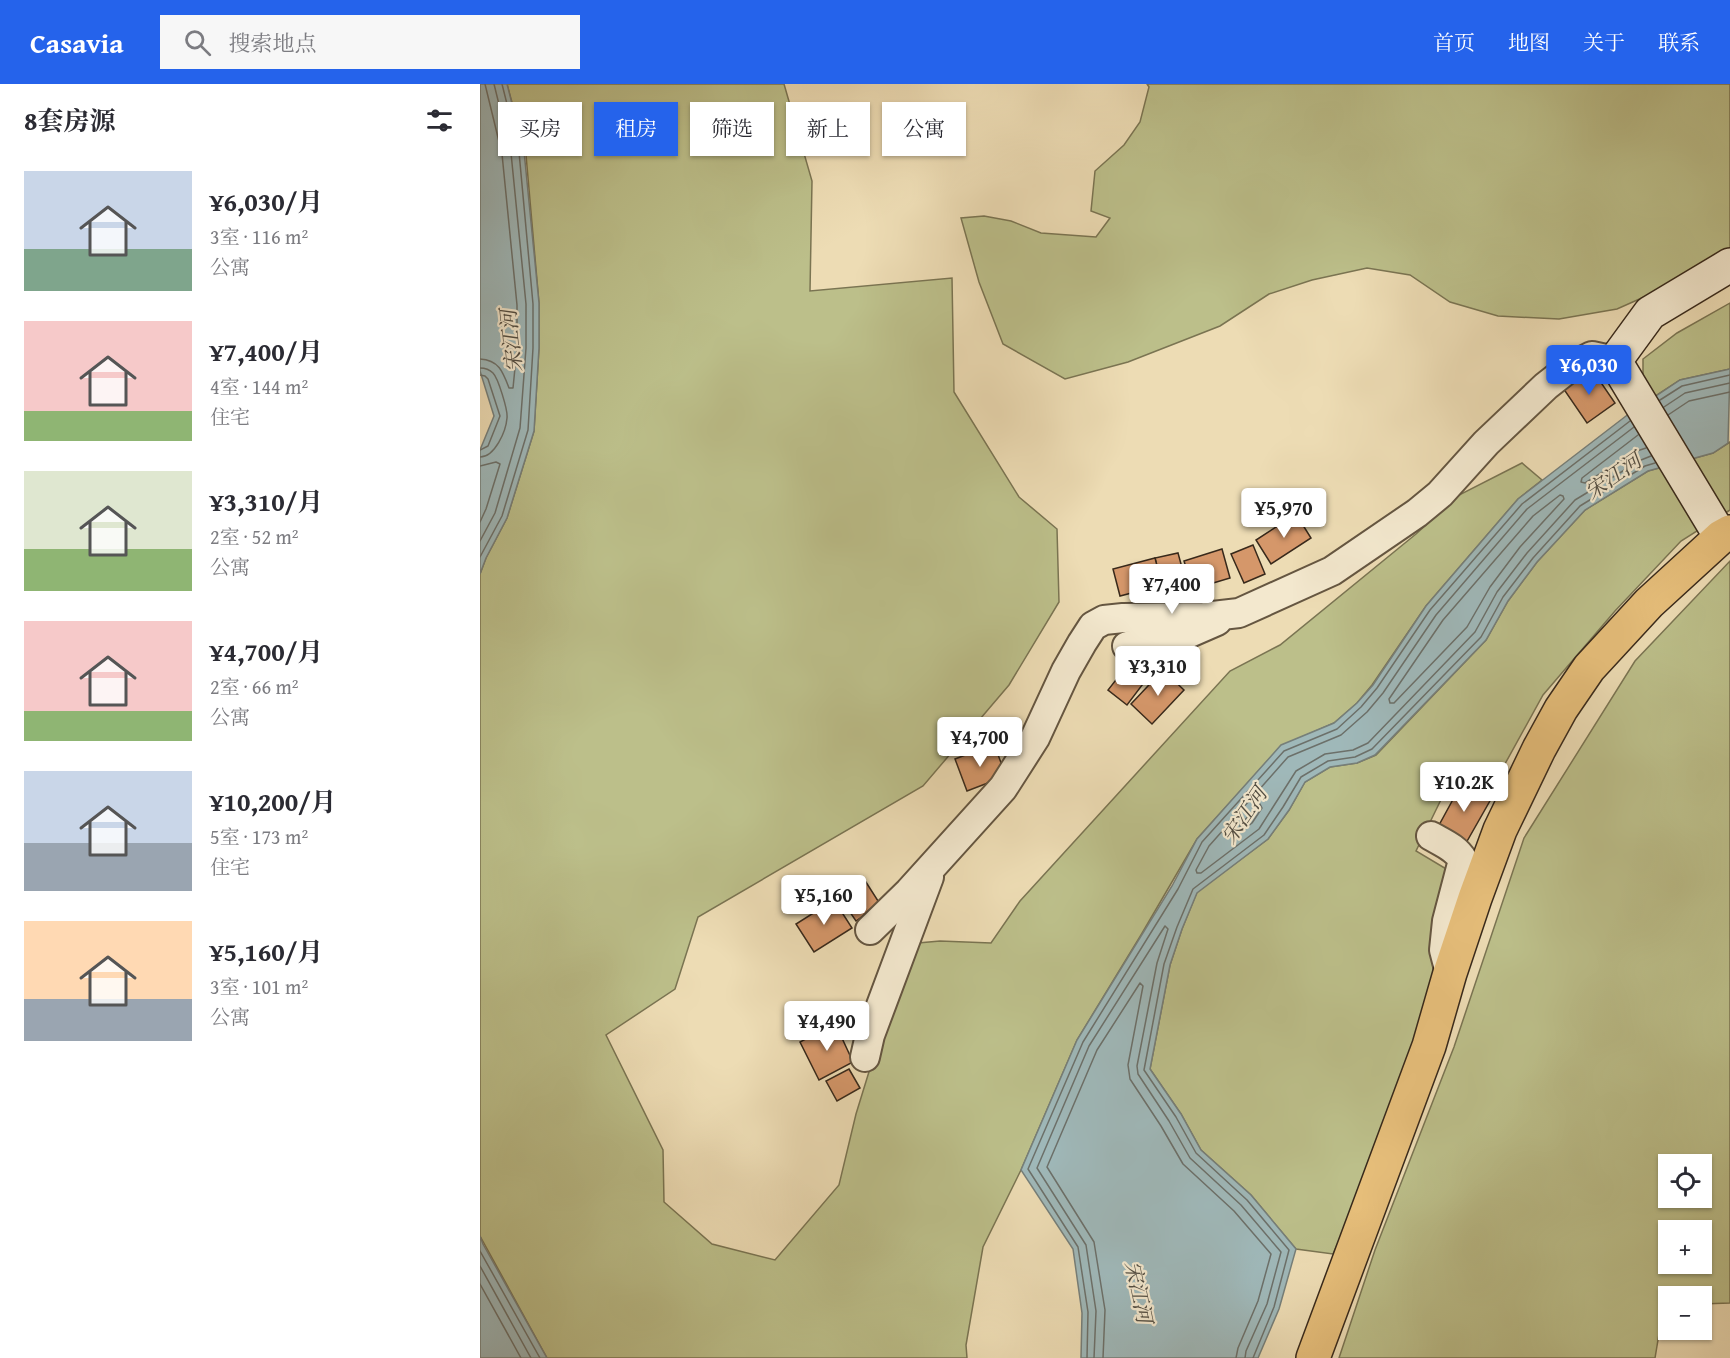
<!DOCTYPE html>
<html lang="zh">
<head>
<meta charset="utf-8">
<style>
  body { margin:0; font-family:"Gentium Book Plus","Noto Serif SC",serif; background:#f7f7f7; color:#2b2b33; height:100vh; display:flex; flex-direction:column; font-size:22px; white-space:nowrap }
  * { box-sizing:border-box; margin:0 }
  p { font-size:20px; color:#7c7c81 }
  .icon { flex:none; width:33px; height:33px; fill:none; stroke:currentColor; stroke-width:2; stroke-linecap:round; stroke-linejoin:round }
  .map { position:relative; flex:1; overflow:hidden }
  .details { display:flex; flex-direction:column; background:#fff; width:480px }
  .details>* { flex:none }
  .banner { position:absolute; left:18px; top:18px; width:570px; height:54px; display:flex; gap:12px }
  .buttons { position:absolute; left:1178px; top:1070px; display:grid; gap:12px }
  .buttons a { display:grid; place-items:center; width:54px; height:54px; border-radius:0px; background:#fff; box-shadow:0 2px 4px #0004; font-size:30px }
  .price { position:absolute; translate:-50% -51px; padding:0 14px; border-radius:6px; background:#fff; color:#222; font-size:20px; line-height:39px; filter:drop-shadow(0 2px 3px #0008) }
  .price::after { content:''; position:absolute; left:50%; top:36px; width:18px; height:14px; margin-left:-9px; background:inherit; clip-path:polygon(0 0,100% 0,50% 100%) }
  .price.current { background:#2563eb; color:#fff }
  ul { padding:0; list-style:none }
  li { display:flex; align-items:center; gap:18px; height:150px; padding:0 24px }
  li span { display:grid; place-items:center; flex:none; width:168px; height:120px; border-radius:0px; color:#555 }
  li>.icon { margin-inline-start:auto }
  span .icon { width:72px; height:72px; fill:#fffc; stroke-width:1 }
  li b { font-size:26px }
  h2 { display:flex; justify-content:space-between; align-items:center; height:72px; padding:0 24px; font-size:26px }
  .tag { padding:0 21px; border-radius:0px; background:#fff; box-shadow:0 2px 4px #0004; font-size:21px; line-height:54px }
  .tag.current { background:#2563eb; color:#fff }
  header { display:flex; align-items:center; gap:36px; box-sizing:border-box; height:84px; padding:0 30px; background:#2563eb; color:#fff }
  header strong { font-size:28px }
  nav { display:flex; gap:33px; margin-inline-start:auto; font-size:21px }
  .search { width:420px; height:54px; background:#f7f7f7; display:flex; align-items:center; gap:15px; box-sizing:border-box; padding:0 21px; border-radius:0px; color:#7c7c81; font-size:22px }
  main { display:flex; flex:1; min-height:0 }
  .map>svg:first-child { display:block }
  .green { fill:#bcbf8a; stroke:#7a7452; stroke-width:1.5; fill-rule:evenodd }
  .water { fill:#9fb8b9; stroke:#767f7a; stroke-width:1.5 }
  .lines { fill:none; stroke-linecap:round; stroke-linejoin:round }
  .shore { stroke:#6c706a; stroke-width:1.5 }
  .building { fill:#d5976a; stroke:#38291b; stroke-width:1.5 }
  .street-casing { stroke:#655641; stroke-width:32 }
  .secondary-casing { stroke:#38291b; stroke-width:36 }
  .highway-casing { stroke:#38291b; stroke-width:36 }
  .street { stroke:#f3e8ce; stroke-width:28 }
  .secondary { stroke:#f3e8ce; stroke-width:33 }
  .highway { stroke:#e6be7a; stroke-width:33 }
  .labels { text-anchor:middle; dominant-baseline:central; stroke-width:4.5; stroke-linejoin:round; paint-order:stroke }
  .water-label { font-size:21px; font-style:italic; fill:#524d42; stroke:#f3e8ce }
</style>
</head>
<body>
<header>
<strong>Casavia</strong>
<div class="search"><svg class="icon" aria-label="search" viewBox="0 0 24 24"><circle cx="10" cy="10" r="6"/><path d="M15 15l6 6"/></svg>搜索地点</div>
<nav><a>首页</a><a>地图</a><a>关于</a><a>联系</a></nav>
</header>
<main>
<section class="details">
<h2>8套房源<svg class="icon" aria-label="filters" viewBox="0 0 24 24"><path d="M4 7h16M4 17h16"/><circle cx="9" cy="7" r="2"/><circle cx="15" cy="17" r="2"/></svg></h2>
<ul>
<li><span style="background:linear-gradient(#c9d6e8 65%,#7fa58c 0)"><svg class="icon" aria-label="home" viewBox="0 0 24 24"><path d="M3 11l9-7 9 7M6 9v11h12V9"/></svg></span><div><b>¥6,030/月</b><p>3室 · 116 m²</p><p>公寓</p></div></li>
<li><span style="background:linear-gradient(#f6c9c9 75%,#8fb573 0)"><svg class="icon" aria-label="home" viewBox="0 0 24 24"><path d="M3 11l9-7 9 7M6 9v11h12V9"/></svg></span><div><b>¥7,400/月</b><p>4室 · 144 m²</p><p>住宅</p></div></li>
<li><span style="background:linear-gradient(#dfe7d0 65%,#8fb573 0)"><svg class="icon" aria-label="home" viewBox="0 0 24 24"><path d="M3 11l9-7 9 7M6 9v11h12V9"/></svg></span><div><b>¥3,310/月</b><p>2室 · 52 m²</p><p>公寓</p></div></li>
<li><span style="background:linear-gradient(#f6c9c9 75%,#8fb573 0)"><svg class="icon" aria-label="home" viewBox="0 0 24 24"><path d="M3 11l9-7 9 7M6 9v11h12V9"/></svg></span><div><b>¥4,700/月</b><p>2室 · 66 m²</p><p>公寓</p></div></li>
<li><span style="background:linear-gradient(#c9d6e8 60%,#9aa5b1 0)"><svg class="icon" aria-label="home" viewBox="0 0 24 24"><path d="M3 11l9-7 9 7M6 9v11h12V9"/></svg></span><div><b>¥10,200/月</b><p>5室 · 173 m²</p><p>住宅</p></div></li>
<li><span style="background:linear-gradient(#ffd9b3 65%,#9aa5b1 0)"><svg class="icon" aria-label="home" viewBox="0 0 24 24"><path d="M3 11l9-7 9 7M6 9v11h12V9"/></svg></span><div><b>¥5,160/月</b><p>3室 · 101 m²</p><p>公寓</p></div></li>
</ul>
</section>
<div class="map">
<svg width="1250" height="1274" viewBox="0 0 1250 1274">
  <rect width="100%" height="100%" fill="#eddcb4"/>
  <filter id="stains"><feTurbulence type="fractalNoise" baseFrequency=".00333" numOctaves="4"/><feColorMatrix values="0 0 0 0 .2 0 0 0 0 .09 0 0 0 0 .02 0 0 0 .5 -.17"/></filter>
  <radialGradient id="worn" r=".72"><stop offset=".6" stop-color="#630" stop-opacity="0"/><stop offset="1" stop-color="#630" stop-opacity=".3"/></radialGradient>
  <g class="green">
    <path d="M27 0H304L332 97 330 207 472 194 474 308 539 413 577 445 579 518 529 601 443 702 218 833 195 905 126 951 183 1066 184 1118 232 1160 295 1176 359 1101 376 1030 400 952 438 859 460 857 511 859 540 817 750 587 800 561 936 450 979 411 1042 379 1062 396 1038 415 946 522 892 601 877 619 854 639 801 662 717 755 661 851 597 956 541 1086 503 1163 486 1261 487 1274H67L0 1152V490L6 474 27 434 54 347 59 264V219L46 71Z"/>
    <path d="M667 0H1250V165L1191 201 1137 225 1079 235 1018 232 970 218 930 191 887 184 832 196 789 210 740 242 648 278 585 295 523 260 499 198 481 134 504 132 531 137 561 149 616 153 630 134 611 127 615 87 644 61 660 38 669 3Z"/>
    <path d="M1250 219V285L1200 296 1174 313 1163 296V275L1197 249Z"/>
    <path d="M1250 358V426L1201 457 1135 527 1063 611 1015 698 972 693 936 767 973 789 961 889 886 1096 853 1170 816 1165 771 1111 721 1066 701 1030 670 985 690 881 702 845 717 808 788 755 809 726 825 698 850 683 877 679 896 671 1006 556 1028 517 1057 478 1105 426 1168 387 1233 369Z"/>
    <path d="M1250 477V1219L1221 1220V1212H1188V1238L1179 1250 1175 1274H859L895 1166 974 963 1044 754 1155 577ZM1188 1080H1221V1113H1188ZM1188 1146H1221V1179H1188Z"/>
  </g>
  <g class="water">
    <path d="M0 0H27L44 67 59 219V264L54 347 27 434 6 474 0 490V366L14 332 0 287Z"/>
    <path d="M1250 285 1248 359 1233 369 1168 387 1105 426 1057 478 1028 517 1006 556 895 671 877 679 850 683 825 698 809 726 788 755 717 809 702 845 690 881 670 985 701 1030 721 1066 771 1111 816 1165 799 1225 778 1274H601L602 1229 593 1165 541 1086 597 956 692 802 717 755 801 661 854 639 877 619 893 601 946 522 1038 415 1146 332 1200 296Z"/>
    <path d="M0 1152 3 1160 67 1274H0Z"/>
  </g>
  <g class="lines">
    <g class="shore">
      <path d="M0 275C19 276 23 288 29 304H33L37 264V221L22 70 5 0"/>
      <path d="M0 284C5 284 9 285 13 289 18 294 28 326 27 334 26 347 15 373 0 373"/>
      <path d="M0 291 5 292 8 295 20 332 8 362 0 366"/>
      <path d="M1180 316 1202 302 1250 291"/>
      <path d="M1184 323 1205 309 1250 299"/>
      <path d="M1188 331 1209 317 1250 308"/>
      <path d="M1154 343 1047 425 956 531 903 609 887 628 861 651 808 673 729 762 716 786 717 789H721L779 745 816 687 845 670 873 666 888 659 995 548 1017 508 1047 469 1095 416 1161 376 1171 372"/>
      <path d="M1158 351 1102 394 1101 398 1105 399 1157 367 1166 364"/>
      <path d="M0 382 16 378 20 380 6 425 0 438"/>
      <path d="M1080 411 1083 412 1084 415 1040 463 1010 503 987 543 914 619H910L909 615 963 536 1053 432Z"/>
      <path d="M0 457 15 429 40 344 46 264V220L31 69 14 0"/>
      <path d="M0 473 22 432 48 346 53 264V220L39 68 22 0"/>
      <path d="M780 720 782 724 772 739 763 746 760 745V741Z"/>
      <path d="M0 1167 60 1274"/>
      <path d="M0 1182 51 1274"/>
      <path d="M0 1200 41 1274"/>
      <path d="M607 1274 608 1228 598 1163 548 1085 603 958 698 805 722 758 804 667 857 645 881 623 897 604 950 526 1042 420 1150 337"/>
      <path d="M614 1274 616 1227 606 1161 557 1084 609 962 685 842 688 845 677 879 657 982 658 990 689 1037 710 1074 761 1121 801 1168 787 1220 766 1267 765 1274"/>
      <path d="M623 1274 625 1226 614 1158 567 1083 617 966 660 899 663 902 648 981 650 995 681 1042 703 1080 754 1127 791 1170 778 1217 758 1264 756 1274"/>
      <path d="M773 1274 794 1223 809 1166 767 1116 716 1069 696 1033 664 986 684 880 697 843 713 805 784 751 803 723 821 693 848 677 875 673 892 665 1001 553 1023 513 1053 474 1100 422 1165 382 1175 379"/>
    </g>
  </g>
  <g class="building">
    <path d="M1111 284 1135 319 1107 339 1083 304Z"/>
    <path d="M816 430 831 454 791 480 776 456Z"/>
    <path d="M773 461 785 490 764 499 751 470Z"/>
    <path d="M742 465 750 494 713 505 704 477Z"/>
    <path d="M698 469 707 502 683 508 675 474Z"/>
    <path d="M675 474 682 501 640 512 633 485Z"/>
    <path d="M650 578 669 592 647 621 628 606Z"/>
    <path d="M683 586 704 606 672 640 651 620Z"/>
    <path d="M514 660 526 692 487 707 475 675Z"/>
    <path d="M982 699 1011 715 986 759 958 743Z"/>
    <path d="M384 795 400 820 376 837 359 812Z"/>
    <path d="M354 816 372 844 334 868 316 840Z"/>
    <path d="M355 939 373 978 339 996 320 958Z"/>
    <path d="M369 985 380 1004 357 1017 346 997Z"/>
  </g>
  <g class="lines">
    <g class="street-casing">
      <g id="street">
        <path d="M647 562 668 557 698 554 737 537"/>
        <path d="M951 752C963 759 976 764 983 776L967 837 964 866 970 889"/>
        <path d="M390 846 429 808 523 704 555 654 586 587 602 559 613 542 624 536 643 534 724 533 759 529 852 487 937 429 960 410 1006 359 1066 302 1089 284 1112 272 1135 277"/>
        <path d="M385 973 390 951 449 793"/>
      </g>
    </g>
    <g class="secondary-casing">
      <path id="secondary" d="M1241 453 1135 277 1170 229 1250 181"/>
    </g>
    <g class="highway-casing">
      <path id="highway" d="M833 1274 949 962 970 889 995 814 1020 746 1059 665 1081 625 1109 584 1169 519 1241 453 1250 448"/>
    </g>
    <use href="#street" class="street"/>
    <use href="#secondary" class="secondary"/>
    <use href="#highway" class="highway"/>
  </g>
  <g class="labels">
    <g class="water-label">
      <text transform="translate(31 257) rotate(-96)">宋江河</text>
      <text transform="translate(1133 392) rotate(-35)">宋江河</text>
      <text transform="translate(764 731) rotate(-56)">宋江河</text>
      <text transform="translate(659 1208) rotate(78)">宋江河</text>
    </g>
  </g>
  <rect width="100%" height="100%" filter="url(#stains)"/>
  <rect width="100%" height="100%" fill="url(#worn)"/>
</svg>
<div class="buttons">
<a><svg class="icon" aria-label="locate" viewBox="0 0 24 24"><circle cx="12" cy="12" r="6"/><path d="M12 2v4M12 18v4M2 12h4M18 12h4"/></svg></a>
<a>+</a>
<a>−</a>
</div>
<b class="price current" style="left:1109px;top:312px">¥6,030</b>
<b class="price" style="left:804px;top:455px">¥5,970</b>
<b class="price" style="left:692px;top:531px">¥7,400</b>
<b class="price" style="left:678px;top:613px">¥3,310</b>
<b class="price" style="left:500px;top:684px">¥4,700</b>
<b class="price" style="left:984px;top:729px">¥10.2K</b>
<b class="price" style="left:344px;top:842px">¥5,160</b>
<b class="price" style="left:347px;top:968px">¥4,490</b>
<div class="banner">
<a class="tag">买房</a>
<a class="tag current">租房</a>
<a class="tag">筛选</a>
<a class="tag">新上</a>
<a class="tag">公寓</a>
</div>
</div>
</main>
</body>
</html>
